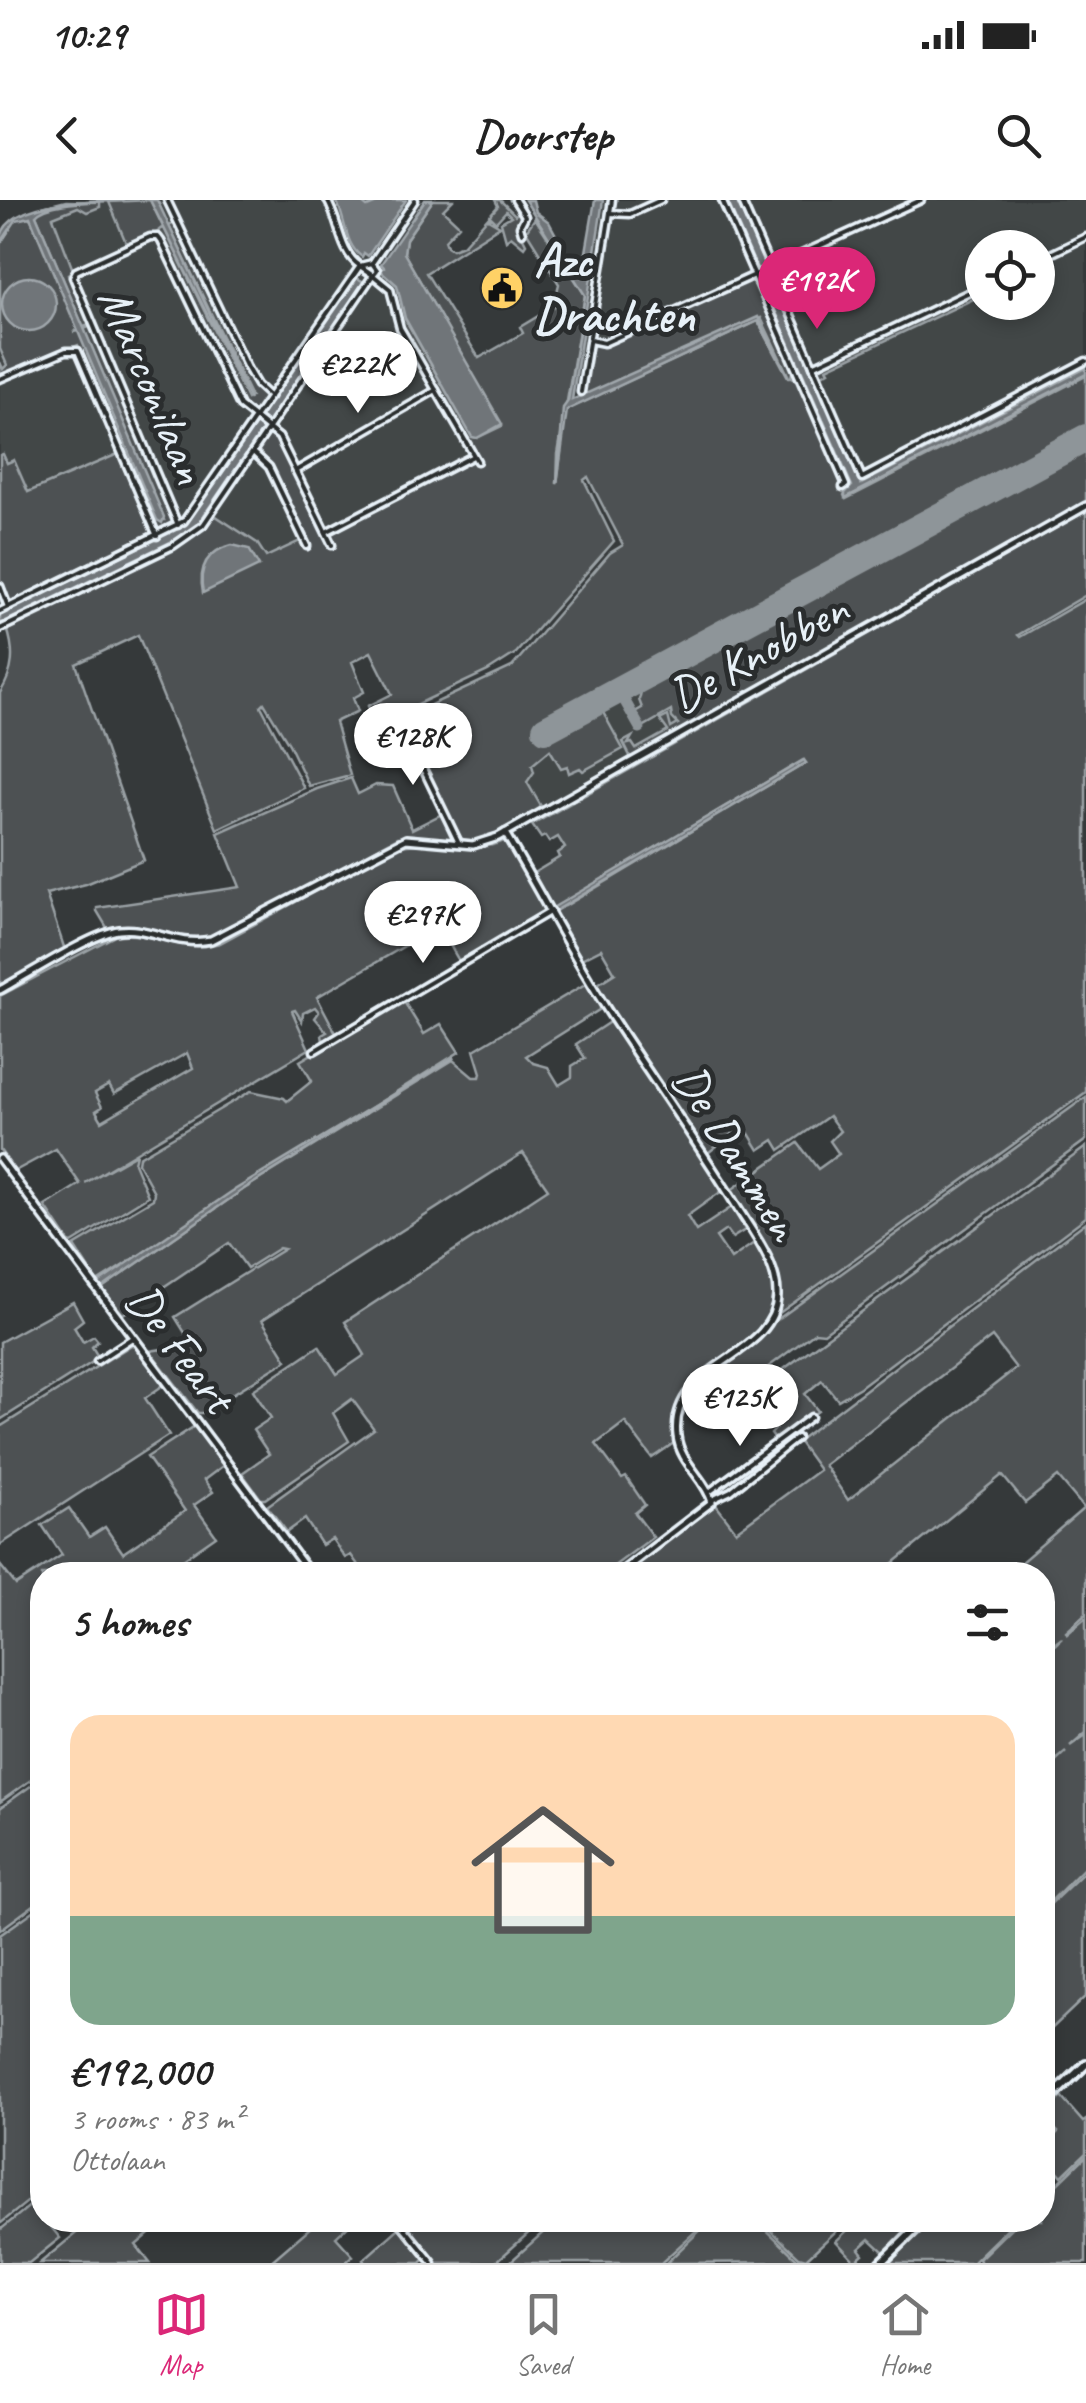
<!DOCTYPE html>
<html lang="en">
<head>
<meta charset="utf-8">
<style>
  body { margin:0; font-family:Caveat,sans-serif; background:#f2f2f2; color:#222; height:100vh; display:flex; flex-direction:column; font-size:38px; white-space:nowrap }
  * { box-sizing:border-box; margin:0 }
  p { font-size:32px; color:#767676 }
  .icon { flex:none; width:55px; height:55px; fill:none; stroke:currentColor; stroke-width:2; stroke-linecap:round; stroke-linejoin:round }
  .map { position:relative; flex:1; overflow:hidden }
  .side { position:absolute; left:30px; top:1362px; width:1025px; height:670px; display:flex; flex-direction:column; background:#fff; border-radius:40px; box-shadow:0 5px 15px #0003 }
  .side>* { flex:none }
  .controls { position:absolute; left:965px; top:30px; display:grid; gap:20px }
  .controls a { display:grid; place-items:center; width:90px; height:90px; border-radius:50%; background:#fff; box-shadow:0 5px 15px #0003; font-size:50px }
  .price { position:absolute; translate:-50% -85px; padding:0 22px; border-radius:35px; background:#fff; color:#222; font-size:32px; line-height:65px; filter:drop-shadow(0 2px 5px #0008) }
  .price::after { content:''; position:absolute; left:50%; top:60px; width:30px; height:22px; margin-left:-15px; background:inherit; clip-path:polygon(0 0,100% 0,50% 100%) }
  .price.on { background:#db2777; color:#fff }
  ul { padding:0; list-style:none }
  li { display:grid; align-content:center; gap:20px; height:530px; padding:0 40px }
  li+li { border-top:2px solid #e0e0e0 }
  li span { display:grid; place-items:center; height:310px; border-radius:30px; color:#555 }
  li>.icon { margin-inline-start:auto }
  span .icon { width:180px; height:180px; fill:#fffc; stroke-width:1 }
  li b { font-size:42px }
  h2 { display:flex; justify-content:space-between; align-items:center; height:120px; padding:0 40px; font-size:42px }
  .status { display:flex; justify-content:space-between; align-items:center; height:70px; padding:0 50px; background:#fff; direction:ltr }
  .status svg { height:28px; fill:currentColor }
  header { display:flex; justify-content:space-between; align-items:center; height:130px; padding:0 40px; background:#fff; font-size:45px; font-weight:800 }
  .menu { display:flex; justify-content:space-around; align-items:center; height:140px; border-top:2px solid #e0e0e0; background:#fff; font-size:28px; color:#767676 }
  .menu a { display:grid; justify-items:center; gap:5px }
  .menu .on { color:#db2777 }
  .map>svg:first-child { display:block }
  .built { fill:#424647; fill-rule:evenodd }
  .green { fill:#4d5152; stroke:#9aa1a5; stroke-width:2.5; fill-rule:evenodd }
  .water { fill:#707579; stroke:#a0a7ac; stroke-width:2.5 }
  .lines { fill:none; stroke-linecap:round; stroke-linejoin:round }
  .taxiway { stroke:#8e9599; stroke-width:11 }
  .runway { stroke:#8e9599; stroke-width:28 }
  .minor-casing { stroke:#e8f1f8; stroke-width:11 }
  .tertiary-casing { stroke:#e8f1f8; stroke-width:12 }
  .secondary-casing { stroke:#e8f1f8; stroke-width:14 }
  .minor { stroke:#2a2d2e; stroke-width:4 }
  .tertiary { stroke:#2a2d2e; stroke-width:5 }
  .secondary { stroke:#2a2d2e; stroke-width:6 }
  .labels { text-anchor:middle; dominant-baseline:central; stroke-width:10; stroke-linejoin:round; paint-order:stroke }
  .poi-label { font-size:48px; font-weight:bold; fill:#e8f1f8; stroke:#2a2d2e; text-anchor:start }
  .street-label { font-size:48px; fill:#e8f1f8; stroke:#2a2d2e }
</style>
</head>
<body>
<div class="status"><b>10:29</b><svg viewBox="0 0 49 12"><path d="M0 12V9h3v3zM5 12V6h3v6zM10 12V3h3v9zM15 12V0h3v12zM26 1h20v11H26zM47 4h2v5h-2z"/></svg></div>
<header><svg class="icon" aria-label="back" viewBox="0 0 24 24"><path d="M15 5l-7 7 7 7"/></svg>Doorstep<svg class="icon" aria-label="search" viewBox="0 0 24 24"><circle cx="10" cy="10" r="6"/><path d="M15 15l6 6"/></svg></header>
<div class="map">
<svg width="1086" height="2063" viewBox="0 0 1086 2063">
  <rect width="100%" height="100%" fill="#35393a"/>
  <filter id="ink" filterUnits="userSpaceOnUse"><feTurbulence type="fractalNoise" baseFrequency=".01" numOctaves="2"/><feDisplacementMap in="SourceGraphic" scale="20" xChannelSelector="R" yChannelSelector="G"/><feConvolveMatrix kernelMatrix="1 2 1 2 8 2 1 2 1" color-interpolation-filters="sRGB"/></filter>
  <g filter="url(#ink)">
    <g class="built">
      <path d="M124 0H406L369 56 384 66 391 78 484 264 332 350 189 409 168 351 0 431V37L75 1Z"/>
      <path d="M599 0H1086V171L857 289 767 82 575 169ZM982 48H1038V102H982Z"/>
      <path d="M1086 176V299L542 608 527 582 532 566 523 499Z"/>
    </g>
    <g class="green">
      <path d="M150 0 163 27 158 31 164 28 247 199 251 197 169 26 175 23 254 185 265 197 255 215 247 212 241 205 158 32 127 45 109 2Z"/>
      <path d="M433 0H453L443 10 459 25 445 40 447 46 452 49 463 45 498 6 495 0H500L515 15 518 13 510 0H513L522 15 518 28 526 44 524 47 511 36 506 40 501 22 511 16 506 11 496 22 491 17 488 19 500 26 426 73 479 158 523 133 520 127 563 101 557 92 559 84 526 31 535 18 585 95 558 254 557 284 566 210 758 121 789 177 761 118 581 198 579 193 583 192 592 146 611 143 751 80 756 83 793 168 791 177 799 181 843 281 840 290 851 285 844 295 846 299 1086 176V228L594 493V496L543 523 549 534 600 507 623 549 583 571 580 568 569 573 567 566 561 568 550 550 532 565 534 572 527 582 542 608C519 622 487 649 459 638L404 522 380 533 368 506 392 494 371 452 352 462 364 492 353 498 358 511 335 522 350 575 309 586 289 544 264 503 261 506 304 588 217 629 138 435 76 464 144 660 86 684 46 694 66 753 0 789V493C14 471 15 452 7 428L182 343 199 332 213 314 257 343 266 357 302 340 306 347 309 346 270 263 258 251 269 234 280 241 332 347 336 345 331 334 334 331 467 260 478 263 403 130 390 86 378 75 381 71 397 85 405 119 472 237 477 238 502 226 404 53 406 39ZM588 277 623 345 610 353 512 467 403 518 401 512 488 471 516 453 614 341 584 280Z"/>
      <path d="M66 1 100 2V7L87 12 78 7 53 17 73 70 68 74 90 125 83 127 36 15 42 7Z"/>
      <path d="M27 16 31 19 79 129 73 132 79 131 157 320H164L84 129 91 126 174 322 162 330 155 326 78 145 0 177V162L3 169 7 165 0 149V44L15 20Z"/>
      <path d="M982 88V95L827 168 829 171 820 176 818 172 824 163Z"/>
      <path d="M1086 248V303L631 558 623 542 632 537 628 544 632 543 636 549 668 531 660 520 668 516 671 528 678 524 672 518 671 511 641 528 633 513 642 508 639 500 642 488Z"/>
      <path d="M3 254 7 263 14 260 28 292 118 254 152 335 10 402 0 382V255Z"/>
      <path d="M1086 311V395L1018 435 1020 437 1086 399V892L778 1114C789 1068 753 1028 731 990L798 943 818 969 839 954 830 941 840 931 829 916 780 950 774 940 759 950 748 932 737 939 732 934 708 953 596 785 615 773 601 749 581 759 532 674 560 657 558 653 565 648 558 637 549 642 545 636 541 638 532 625ZM803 560 806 563 565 706 554 709Z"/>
      <path d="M351 578 358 594 376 585 393 586 412 629 442 614 453 639 398 637 229 729 201 741 194 743 143 731H109L97 711V708L240 687 218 633 317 589Z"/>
      <path d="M506 640 546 711 459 761 439 726 317 797 336 833 323 841 322 835 327 832 315 818 319 812 315 807 303 813 302 821 295 810 292 811 309 849 85 983 136 954 134 963 148 996 72 1043 69 1042 45 1006 80 984 56 949 15 971 0 950V796L115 736C152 729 180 755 220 743L397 647C432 637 473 658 506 640ZM187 853 193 868 102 921 96 911 102 907 95 893 109 885 114 894Z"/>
      <path d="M587 783 602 808 526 856 533 863 548 867 559 885 572 877V866L585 858 576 844 611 821 674 911 722 991 687 1016 696 1031 732 1007 745 1030 732 1038 726 1030 716 1037 731 1059 754 1043C759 1052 765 1061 769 1071 800 1153 658 1158 674 1243L652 1258 625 1222 596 1244 622 1279 626 1277 645 1305 635 1313 653 1337 602 1375H365L351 1355 345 1358 332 1339 322 1345 305 1319 287 1332 267 1306 374 1229 352 1199 333 1213 349 1241 265 1299H261L242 1273 269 1254 253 1230 271 1218 253 1190 319 1146 337 1174 365 1155 345 1122 548 989 523 953 262 1120 287 1160 202 1213H198L150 1151 174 1147 187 1136 175 1117 284 1049 279 1048 247 1068 229 1043 123 1114 102 1088 244 989 453 860 473 877H480L481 873 474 850Z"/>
      <path d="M403 800 424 834 441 824 459 852 97 1082 74 1046 153 999 154 992 138 963 139 957 251 891 284 898 287 901 312 881 300 861Z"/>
      <path d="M1086 897V940L824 1133 815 1132 711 1210 696 1189 760 1140 774 1122Z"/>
      <path d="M1086 947V1017L860 1187 838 1200 822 1180 805 1194 818 1211 777 1242 771 1234 781 1223 775 1216 779 1212 758 1188Z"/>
      <path d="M1086 1022V1414L1066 1432 1067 1434 1086 1418V1532L1070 1546 1086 1535V1666L1043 1709V1574L1066 1552 1043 1571V1456L1062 1438 1043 1452 1042 1375H1006L1084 1308 1058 1277 1025 1303 1002 1275 879 1375H622L716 1305 736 1331 819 1270 798 1241ZM992 1137 1016 1168 848 1300 824 1265Z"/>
      <path d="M73 1102 83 1120 74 1127 83 1142 94 1136 98 1141 92 1147 99 1158 0 1220V1142Z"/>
      <path d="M133 1144 165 1184 145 1198 169 1235 0 1345V1227Z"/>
      <path d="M195 1226 224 1265 204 1280 213 1292 194 1305 216 1336 160 1375H42V1572L0 1602V1365L16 1385 62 1355 42 1325 69 1308 89 1337 105 1327 123 1353 185 1311 147 1257Z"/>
      <path d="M42 1578V1699L0 1730V1608Z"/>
      <path d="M1086 1670V1796L1044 1836 1043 1711Z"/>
      <path d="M42 1705V1990L0 2024V1735Z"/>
      <path d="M1061 1897 1083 1922 1086 1920V1953L1062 1976 1043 1954 1042 1949 1058 1932 1046 1920 1043 1923V1915Z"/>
      <path d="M1086 1956V2063H981L979 2059 1019 2020H1042L1043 1998Z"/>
      <path d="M32 2004 60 2038 29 2063H0V2030Z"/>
      <path d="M92 2020H166L136 2045 150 2063H40Z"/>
      <path d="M319 2020H354L336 2037 353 2056 345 2063H269Z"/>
      <path d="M543 2020 495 2063H436L401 2021Z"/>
      <path d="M557 2020H708L661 2063H509Z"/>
      <path d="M711 2020H736L745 2029 756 2020 797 2059 808 2062 666 2063Z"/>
      <path d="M760 2020H848L806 2059 799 2057Z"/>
      <path d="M858 2020H915L884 2052 870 2039 859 2049 863 2054 855 2061 836 2041Z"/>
      <path d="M931 2020H953L960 2028 968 2020H1016L972 2063H886Z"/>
      <path d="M399 2028 425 2059 421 2063H366L363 2060Z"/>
    </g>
    <g class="water">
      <path d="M124 0C100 3 50 0 36 15L164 317 162 323 157 320 30 17 16 20 0 44C0 0 87 0 124 0Z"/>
      <path d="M150 0H157L159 4 250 200Z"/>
      <path d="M336 0H359L367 7 384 0H406L368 56 364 53 362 57C344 44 346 19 336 0Z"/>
      <path d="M425 0H433L406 39 404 53 502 224 477 238 472 237 405 118 397 85 381 71 384 67 381 64Z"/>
      <path d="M525 0H533L536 12 549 22 569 59 579 64 585 58 595 0H603L572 200 758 117 789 179 758 121 567 210 557 284 563 208 568 201 585 95Z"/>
      <path d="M727 0H737L861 284 1086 168V174L845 298V293L852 286Z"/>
      <circle cx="29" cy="104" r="27"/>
      <path d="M357 78 364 82 197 325 183 336 0 424V415L186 325Z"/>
      <path d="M232 345 249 349 259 366 203 393C198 368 207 351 232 345Z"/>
      <path d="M804 560 806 563 555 711 554 707Z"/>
      <path d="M455 857 244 989 102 1088 97 1084 231 992Z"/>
    </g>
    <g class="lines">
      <path class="taxiway" d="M618 489 640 528"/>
      <path class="runway" d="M546 529 1086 238"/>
      <g class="minor-casing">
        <g id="minor">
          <path d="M167 0 247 168 257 185 270 197"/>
          <path d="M327 0C340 22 339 52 360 66L372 63 377 70 373 75 390 89 400 128 477 261"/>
          <path d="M515 0 525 16 520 26 522 33"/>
          <path d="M722 0 846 285 843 287"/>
          <path d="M741 0 862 278 1086 161"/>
          <path d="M610 13 630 14 661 0"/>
          <path d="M1038 60 1086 37"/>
          <path d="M372 63 415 0"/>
          <path d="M590 140 604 143 921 0"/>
          <path d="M813 166 982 86"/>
          <path d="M0 179 66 151H78L157 336"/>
          <path d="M581 192 612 0"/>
          <path d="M253 252 269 267 307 346"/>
          <path d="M297 270 436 190"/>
          <path d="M178 325 73 77 76 71 150 37H158L161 41 240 206 279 237 332 345"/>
          <path d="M326 332 473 256"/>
          <path d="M0 386 8 407"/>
          <path d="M0 411 184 321 360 66 373 75 203 325 173 346 0 429"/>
          <path d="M398 517 459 643"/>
          <path d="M314 851 551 711"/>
          <path d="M97 1161 132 1138"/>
          <path d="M708 1293 811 1217"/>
          <path d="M712 1300 731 1291 797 1238"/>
          <path d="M398 2020 433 2063"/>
        </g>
      </g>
      <g class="tertiary-casing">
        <g id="tertiary">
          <path d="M505 633C540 692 571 753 608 811 650 876 696 940 737 1007 753 1033 778 1064 777 1096 775 1159 668 1163 677 1236 680 1263 705 1278 712 1302L617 1375"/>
          <path d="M0 790C26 776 93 733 119 730 150 726 175 747 211 740L406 639 473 645 498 637 1086 306"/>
          <path d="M0 959 311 1375"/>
          <path d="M1042 1874 1058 1890"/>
        </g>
      </g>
      <g class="secondary-casing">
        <g id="secondary">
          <path d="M1042 1906 1086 1864"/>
          <path d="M881 2063 925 2020"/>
        </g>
      </g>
      <use href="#minor" class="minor"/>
      <use href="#tertiary" class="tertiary"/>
      <use href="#secondary" class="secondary"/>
    </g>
  </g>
  <defs>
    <g id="civic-disc" transform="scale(2.25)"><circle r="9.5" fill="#ffd166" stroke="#2a2d2e"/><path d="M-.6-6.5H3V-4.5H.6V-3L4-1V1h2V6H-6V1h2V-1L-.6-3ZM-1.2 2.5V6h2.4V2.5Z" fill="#111"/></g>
  </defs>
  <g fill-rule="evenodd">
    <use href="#civic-disc" x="502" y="88"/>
  </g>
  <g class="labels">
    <g class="poi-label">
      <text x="534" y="60">Azc<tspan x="534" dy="55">Drachten</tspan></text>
    </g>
    <g class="street-label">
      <text transform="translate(153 185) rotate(67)">Marconilaan</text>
      <text transform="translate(758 452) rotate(-29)">De Knobben</text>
      <text transform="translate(737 952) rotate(58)">De Dammen</text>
      <text transform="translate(181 1148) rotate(53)">De Feart</text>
    </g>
  </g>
</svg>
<div class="controls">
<a><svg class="icon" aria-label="locate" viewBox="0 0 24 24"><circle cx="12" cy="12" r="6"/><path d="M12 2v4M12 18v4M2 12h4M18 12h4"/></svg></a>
</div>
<b class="price on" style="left:817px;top:132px">€192K</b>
<b class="price" style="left:358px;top:216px">€222K</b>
<b class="price" style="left:413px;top:588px">€128K</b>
<b class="price" style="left:423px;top:766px">€297K</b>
<b class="price" style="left:740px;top:1249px">€125K</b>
<section class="side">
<h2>5 homes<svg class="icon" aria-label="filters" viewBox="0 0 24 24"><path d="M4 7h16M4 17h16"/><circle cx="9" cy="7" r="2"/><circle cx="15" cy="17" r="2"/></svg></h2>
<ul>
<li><span style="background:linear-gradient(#ffd9b3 65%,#7fa58c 0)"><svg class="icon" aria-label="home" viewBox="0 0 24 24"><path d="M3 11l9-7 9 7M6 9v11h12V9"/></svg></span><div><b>€192,000</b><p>3 rooms · 83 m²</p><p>Ottolaan</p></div></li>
</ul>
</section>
</div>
<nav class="menu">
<a class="on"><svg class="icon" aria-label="map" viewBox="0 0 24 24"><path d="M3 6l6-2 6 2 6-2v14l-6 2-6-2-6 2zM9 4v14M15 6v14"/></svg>Map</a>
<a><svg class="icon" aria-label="saved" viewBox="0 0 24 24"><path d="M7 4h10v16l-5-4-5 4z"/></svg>Saved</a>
<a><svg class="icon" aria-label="home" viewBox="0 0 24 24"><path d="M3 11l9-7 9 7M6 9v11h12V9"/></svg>Home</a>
</nav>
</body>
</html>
